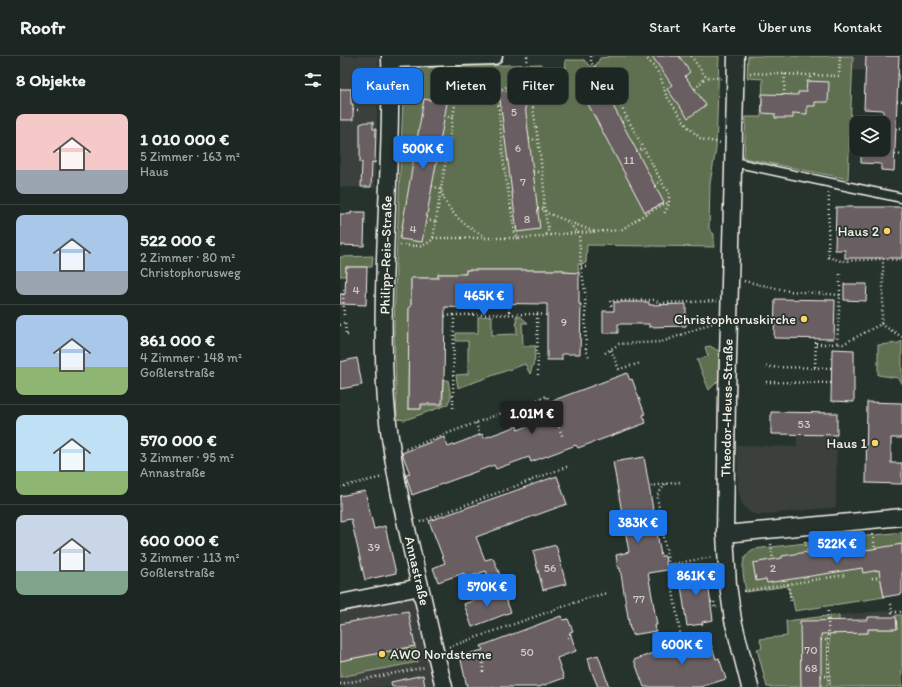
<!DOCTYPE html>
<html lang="de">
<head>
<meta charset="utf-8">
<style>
  body { margin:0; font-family:Itim,sans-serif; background:#252e2a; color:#f1f3f6; height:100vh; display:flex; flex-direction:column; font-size:15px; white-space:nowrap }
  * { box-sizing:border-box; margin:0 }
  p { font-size:13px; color:#a0a5a5 }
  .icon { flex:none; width:22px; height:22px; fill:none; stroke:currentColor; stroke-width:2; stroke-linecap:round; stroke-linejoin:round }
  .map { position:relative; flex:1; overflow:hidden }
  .details { display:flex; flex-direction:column; background:#1c2622; width:340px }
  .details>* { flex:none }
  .top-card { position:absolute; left:12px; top:12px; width:380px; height:36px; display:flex; gap:8px }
  .tools { position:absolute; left:510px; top:60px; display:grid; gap:8px }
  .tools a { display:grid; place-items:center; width:40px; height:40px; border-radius:8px; background:#1c2622; box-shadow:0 1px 3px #0004,0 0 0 1px #3a4340; font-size:20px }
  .price { position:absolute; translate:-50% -34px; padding:0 9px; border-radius:4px; background:#1a73e8; color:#fff; font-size:13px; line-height:26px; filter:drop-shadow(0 1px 2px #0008) }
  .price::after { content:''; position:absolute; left:50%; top:24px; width:12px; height:9px; margin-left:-6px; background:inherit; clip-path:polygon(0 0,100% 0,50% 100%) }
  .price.on { background:#222; color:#fff }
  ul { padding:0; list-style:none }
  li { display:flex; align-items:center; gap:12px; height:100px; padding:0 16px }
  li+li { border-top:1px solid #3a4340 }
  li span { display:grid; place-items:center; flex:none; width:112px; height:80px; border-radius:8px; color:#555 }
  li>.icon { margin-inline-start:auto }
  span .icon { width:48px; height:48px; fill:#fffc; stroke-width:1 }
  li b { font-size:17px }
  h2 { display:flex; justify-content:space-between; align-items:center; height:48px; padding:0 16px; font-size:17px }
  .tag { padding:0 14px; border-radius:8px; background:#1c2622; box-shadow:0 1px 3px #0004,0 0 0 1px #3a4340; font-size:14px; line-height:36px }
  .tag.on { background:#1a73e8; color:#fff }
  header { display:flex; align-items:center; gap:24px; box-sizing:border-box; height:56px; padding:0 20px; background:#1c2622; border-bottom:1px solid #3a4340 }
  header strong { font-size:19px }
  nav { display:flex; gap:22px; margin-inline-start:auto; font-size:14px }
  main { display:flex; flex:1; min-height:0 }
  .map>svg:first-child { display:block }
  .built { fill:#3a403d }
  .green { fill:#5f6f51; stroke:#aab09c }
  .building { fill:#695e62; stroke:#f4f1e8 }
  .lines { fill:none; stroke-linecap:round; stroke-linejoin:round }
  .service-casing { stroke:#f4f1e8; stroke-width:11 }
  .minor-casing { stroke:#f4f1e8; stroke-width:19 }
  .path { stroke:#f4f1e8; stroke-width:2.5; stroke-dasharray:1 3; stroke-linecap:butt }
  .service { stroke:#26332d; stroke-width:8 }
  .minor { stroke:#26332d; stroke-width:16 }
  .poi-dot { fill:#ffd166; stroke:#26332d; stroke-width:1.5 }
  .labels { text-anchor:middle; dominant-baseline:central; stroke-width:3.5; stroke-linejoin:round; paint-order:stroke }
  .number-label { font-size:12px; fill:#d1ccc6 }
  .poi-label { font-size:14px; fill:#f4f1e8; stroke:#26332d; text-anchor:end }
  .street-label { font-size:14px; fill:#f4f1e8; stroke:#26332d }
</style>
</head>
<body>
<header>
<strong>Roofr</strong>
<nav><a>Start</a><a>Karte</a><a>Über uns</a><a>Kontakt</a></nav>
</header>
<main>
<section class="details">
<h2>8 Objekte<svg class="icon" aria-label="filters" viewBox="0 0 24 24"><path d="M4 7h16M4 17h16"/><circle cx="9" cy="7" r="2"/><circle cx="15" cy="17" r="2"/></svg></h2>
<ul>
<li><span style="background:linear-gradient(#f6c9c9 70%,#9aa5b1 0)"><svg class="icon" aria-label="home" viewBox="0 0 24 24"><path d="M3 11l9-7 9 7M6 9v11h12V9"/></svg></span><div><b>1 010 000 €</b><p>5 Zimmer · 163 m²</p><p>Haus</p></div></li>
<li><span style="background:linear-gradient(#a9c7e8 70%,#9aa5b1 0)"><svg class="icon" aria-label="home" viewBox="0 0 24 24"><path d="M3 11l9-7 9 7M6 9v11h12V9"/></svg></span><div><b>522 000 €</b><p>2 Zimmer · 80 m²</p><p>Christophorusweg</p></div></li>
<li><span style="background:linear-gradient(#a9c7e8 65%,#8fb573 0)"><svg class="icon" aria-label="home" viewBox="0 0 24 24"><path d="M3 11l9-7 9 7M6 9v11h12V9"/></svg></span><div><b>861 000 €</b><p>4 Zimmer · 148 m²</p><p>Goßlerstraße</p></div></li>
<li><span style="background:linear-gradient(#bfe0f5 70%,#8fb573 0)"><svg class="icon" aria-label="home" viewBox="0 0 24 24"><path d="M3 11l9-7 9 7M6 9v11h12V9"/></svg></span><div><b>570 000 €</b><p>3 Zimmer · 95 m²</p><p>Annastraße</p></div></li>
<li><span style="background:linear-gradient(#c9d6e8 70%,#7fa58c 0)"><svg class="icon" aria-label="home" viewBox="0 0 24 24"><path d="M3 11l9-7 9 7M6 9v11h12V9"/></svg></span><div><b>600 000 €</b><p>3 Zimmer · 113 m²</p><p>Goßlerstraße</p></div></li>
</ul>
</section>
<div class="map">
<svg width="562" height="631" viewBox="0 0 562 631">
  <rect width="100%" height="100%" fill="#26332d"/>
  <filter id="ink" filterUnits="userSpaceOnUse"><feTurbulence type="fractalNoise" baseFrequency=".025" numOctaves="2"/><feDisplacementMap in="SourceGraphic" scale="8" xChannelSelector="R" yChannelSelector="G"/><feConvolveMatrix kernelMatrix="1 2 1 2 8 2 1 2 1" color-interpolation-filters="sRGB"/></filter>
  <g filter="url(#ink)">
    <g class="built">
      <path d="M0 0H38V32L35 132 0 131Z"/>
      <path d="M513 0H559L558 16 513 14Z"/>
      <path d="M431 356 497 357 496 451 417 459 409 456 403 449 398 436 397 389 457 391V378H431Z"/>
      <path d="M77 535 101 631H0V549Z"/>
      <path d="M559 554 556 559 557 573H528V577L499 578V559Z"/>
    </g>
    <g class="green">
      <path d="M268 0H379L376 93 370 127 369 173 374 178V191L247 189 246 207 238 208 239 217 224 216V214H126V218H99L98 222H71V251H69L68 353H81L82 349H103V324H108L111 341 107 349 65 364 57 363 54 276 56 207 64 21 67 16 73 12 201 8 202 26 227 25 225 4H244L252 11 257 8 260 2 268 1Z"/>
      <path d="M408 0H513L508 123 404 102 406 61H421L423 23 407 22Z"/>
      <path d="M33 200 32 211H6V220H0V201Z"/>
      <path d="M152 260V279L177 278 176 260H180L188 267H182L183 290H196L194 306 190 318 185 308 118 332 116 319 128 318V285H116V277H138V261Z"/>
      <path d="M562 284V327H561L558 322 538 319V289L559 287Z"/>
      <path d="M370 290 380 296V323L369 334 357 304 368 300 365 291Z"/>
      <path d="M562 476V511L539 514 544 541 455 555 452 540H450L448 530 406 536C404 521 397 501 414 493Z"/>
      <path d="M499 559V577H528V573H556V559H562V631H490L489 560Z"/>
      <path d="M487 560 488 631H427L417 593 422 592 420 583 447 580 446 565Z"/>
      <path d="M75 590 78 606 0 621V605Z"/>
    </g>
    <g class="building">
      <path d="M312 0H339L350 16 345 20 366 49 348 62 327 33 332 29Z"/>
      <path d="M526 0H559L554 115 541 114V108L521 107V94L542 95 543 93V54L524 53Z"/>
      <path d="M226 12 227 25 179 27 178 15Z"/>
      <path d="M258 21 324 147 305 156 239 31Z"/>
      <path d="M467 25 489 26 488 46H475V50H467V58L453 57V62H435V58L422 57V38L458 39V36H466Z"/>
      <path d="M0 33H11V48H13V64H0Z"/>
      <path d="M183 33 200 173 177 176 159 36Z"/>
      <path d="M84 43 107 47 82 186 60 183Z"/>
      <path d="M26 66H33V73H36L35 107 32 106 31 131H21L22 106H20V68Z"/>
      <path d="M496 151H562V202H505V194H495Z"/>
      <path d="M11 156H25L24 190 0 189V158H11Z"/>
      <path d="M6 211H27L26 249 0 248V238H5Z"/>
      <path d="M126 214H224V216L239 217V248H241L240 298H222V304H207V248L128 247V252L105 251 104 324 103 323 102 348H81V353H68L69 251H71V222H98V218H126Z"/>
      <path d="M504 228H527L526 245 504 244Z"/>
      <path d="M435 243 495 244 494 283 434 282Z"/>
      <path d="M274 246H309V249L346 248V270L309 271V268H278V277H263V255H274Z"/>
      <path d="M492 293 514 294V346L491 345Z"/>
      <path d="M17 302 22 329 0 333V306Z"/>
      <path d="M287 317 290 324 292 323 303 353 305 358 303 359 306 367 238 392 236 389 191 406 189 401 156 413 154 409 72 439 66 419 70 418 62 397 104 381 108 391 142 378 144 382 177 370 178 374 208 362 206 357V347Z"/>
      <path d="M527 346 562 347V382H551V407H562V428L526 427Z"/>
      <path d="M431 356 497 357V379L431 378Z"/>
      <path d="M304 401 321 500H325L327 514 308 517 317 569H315L316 575 292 579 291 573H290L280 512H278L276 499 289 496 273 406Z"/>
      <path d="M217 420 227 448 136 481 145 504 153 502 162 524 151 528 146 515 126 522 124 517 98 526 93 512 105 507 89 465Z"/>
      <path d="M25 435 34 473 45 470 56 517 25 524 11 463 0 465V440Z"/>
      <path d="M562 488V538L544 541 539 514 523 517 522 512 427 527 426 523 416 525 413 507 442 502V500L491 492V494L519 490 520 495Z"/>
      <path d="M216 489 226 528 203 534 193 495Z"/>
      <path d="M366 512 373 564 362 566 363 568 347 570 339 516Z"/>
      <path d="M162 534 171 556 132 571 124 548Z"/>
      <path d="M68 555 75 590 0 605V568Z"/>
      <path d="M221 560 223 564 228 563 233 575 230 576 236 595 217 602 224 622 199 631H127L120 600 143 594 141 590Z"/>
      <path d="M528 561H556L557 573H528V577L481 578V631H461L460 565 528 564Z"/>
      <path d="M367 577 376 603 379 602 386 623 360 631H304L294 604Z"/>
      <path d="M258 599 262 610 269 631H258L251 614 248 602Z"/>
      <path d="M83 619 85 631H52L51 626Z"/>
    </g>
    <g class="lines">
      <g class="service-casing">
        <path id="service" d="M393 106 562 142"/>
      </g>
      <g class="minor-casing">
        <g id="minor">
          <path d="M50 0C53 115 38 230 46 346 50 395 60 443 71 491 82 538 92 584 104 631"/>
          <path d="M396 0 387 340 385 478 388 529 393 564 410 631"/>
          <path d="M50 3 154 0"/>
          <path d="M385 478 562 461"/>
          <path d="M0 547 80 531"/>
        </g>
      </g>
      <g class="path">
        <path d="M187 0 186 7 200 97 204 133V153L208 172V176L206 179 201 181 178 182 175 177 164 110 157 35 169 30 189 28"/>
        <path d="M251 0V7L264 19 325 132 329 135V148L324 158"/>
        <path d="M305 0 320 19 326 39 347 70 361 83 381 87"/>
        <path d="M351 0 366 21 381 22"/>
        <path d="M410 17 499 20 500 0"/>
        <path d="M558 18 562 19"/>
        <path d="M470 26V19"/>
        <path d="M264 32 270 29"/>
        <path d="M355 33 366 21"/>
        <path d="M444 39 445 18"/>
        <path d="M557 45H562"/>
        <path d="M185 47 193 48"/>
        <path d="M13 54H19"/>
        <path d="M104 60 113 62"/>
        <path d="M282 66 288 62"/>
        <path d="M556 72H562"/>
        <path d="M189 83 197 84"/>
        <path d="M297 96 304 92"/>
        <path d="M98 97 107 100"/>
        <path d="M555 98 562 99"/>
        <path d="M193 116H201"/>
        <path d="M92 130 101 133C105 154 126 172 145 180"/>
        <path d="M315 130 321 124"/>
        <path d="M489 137 488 201 501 205 543 203 562 204"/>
        <path d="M198 153H204L207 157 255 176"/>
        <path d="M86 164 96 166"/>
        <path d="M227 165 239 178 241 211 245 235 246 294 250 303"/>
        <path d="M206 179 281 174 304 159 326 147 329 148"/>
        <path d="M93 182H178"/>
        <path d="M60 189C71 189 86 193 93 182L116 43 109 15"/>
        <path d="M241 211H248"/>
        <path d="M404 225 449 235 500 239 497 288H503L541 268 543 250V203"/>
        <path d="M3 234 4 260"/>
        <path d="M500 239V215"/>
        <path d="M169 247V259"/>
        <path d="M271 250 270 245 314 244 320 247 377 245"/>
        <path d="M197 258 207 259"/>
        <path d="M105 260 114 259"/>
        <path d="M541 268 562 281"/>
        <path d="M0 269 3 268 5 266 6 279H9"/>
        <path d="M476 288H497"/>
        <path d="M271 294 279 313 301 307"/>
        <path d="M265 297 279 288 322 286 375 266"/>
        <path d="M426 311 492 312"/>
        <path d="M475 311 476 283"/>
        <path d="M426 326 492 327"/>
        <path d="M113 352 114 259 197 258 198 321"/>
        <path d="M169 354 175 371"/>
        <path d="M136 367 140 379"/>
        <path d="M66 393 207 340 223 382"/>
        <path d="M190 425 192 429"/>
        <path d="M325 428 317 440 341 582"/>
        <path d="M311 430 340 426"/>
        <path d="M0 431 43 421"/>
        <path d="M80 466 229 410"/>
        <path d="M533 478 535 493"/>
        <path d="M500 481 502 492"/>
        <path d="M465 485 468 498"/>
        <path d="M431 488 433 503"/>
        <path d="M326 509 373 501"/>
        <path d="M532 522 542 521"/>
        <path d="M448 528 451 545"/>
        <path d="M404 535 505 519"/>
        <path d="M371 546 374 545 375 552 377 551"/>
        <path d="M551 548 552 556H562"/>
        <path d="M488 555 489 631"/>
        <path d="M228 582 231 576"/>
        <path d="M481 584H488"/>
        <path d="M109 591 248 542 267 537"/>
        <path d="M143 607V617"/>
        <path d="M481 620H488"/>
        <path d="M0 628 86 611"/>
      </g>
      <use href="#service" class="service"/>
      <use href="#minor" class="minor"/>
    </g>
  </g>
  <g class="poi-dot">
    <circle cx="547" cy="175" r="4"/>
    <circle cx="464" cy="263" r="4"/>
    <circle cx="535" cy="387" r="4"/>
    <circle cx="42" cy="598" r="4"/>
  </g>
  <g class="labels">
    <g class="number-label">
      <text x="174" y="56">5</text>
      <text x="178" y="92">6</text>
      <text x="289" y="104">11</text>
      <text x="183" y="126">7</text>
      <text x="187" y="163">8</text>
      <text x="73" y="173">4</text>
      <text x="16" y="234">4</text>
      <text x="224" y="266">9</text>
      <text x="464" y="368">53</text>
      <text x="34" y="491">39</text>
      <text x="210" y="512">56</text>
      <text x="433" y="512">2</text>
      <text x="299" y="543">77</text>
      <text x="471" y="594">70</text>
      <text x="187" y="596">50</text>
      <text x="471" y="612">68</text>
    </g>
    <g class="poi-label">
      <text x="539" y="175">Haus 2</text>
      <text x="456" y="263">Christophoruskirche</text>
      <text x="527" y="387">Haus 1</text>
      <text x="50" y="598" text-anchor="start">AWO Nordsterne</text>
    </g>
    <g class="street-label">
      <text transform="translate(46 199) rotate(-89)">Philipp-Reis-Straße</text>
      <text transform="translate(387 352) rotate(-89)">Theodor-Heuss-Straße</text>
      <text transform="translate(77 515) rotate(77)">Annastraße</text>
    </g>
  </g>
</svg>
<div class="tools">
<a><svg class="icon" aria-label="layers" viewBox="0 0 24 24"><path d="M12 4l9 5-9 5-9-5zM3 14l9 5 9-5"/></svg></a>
</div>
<b class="price" style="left:83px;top:114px">500K €</b>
<b class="price" style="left:144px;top:261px">465K €</b>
<b class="price on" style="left:192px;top:379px">1.01M €</b>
<b class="price" style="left:298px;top:488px">383K €</b>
<b class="price" style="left:497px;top:509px">522K €</b>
<b class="price" style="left:356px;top:541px">861K €</b>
<b class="price" style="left:147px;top:552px">570K €</b>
<b class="price" style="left:342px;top:610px">600K €</b>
<div class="top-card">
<a class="tag on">Kaufen</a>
<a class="tag">Mieten</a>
<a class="tag">Filter</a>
<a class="tag">Neu</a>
</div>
</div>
</main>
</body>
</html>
